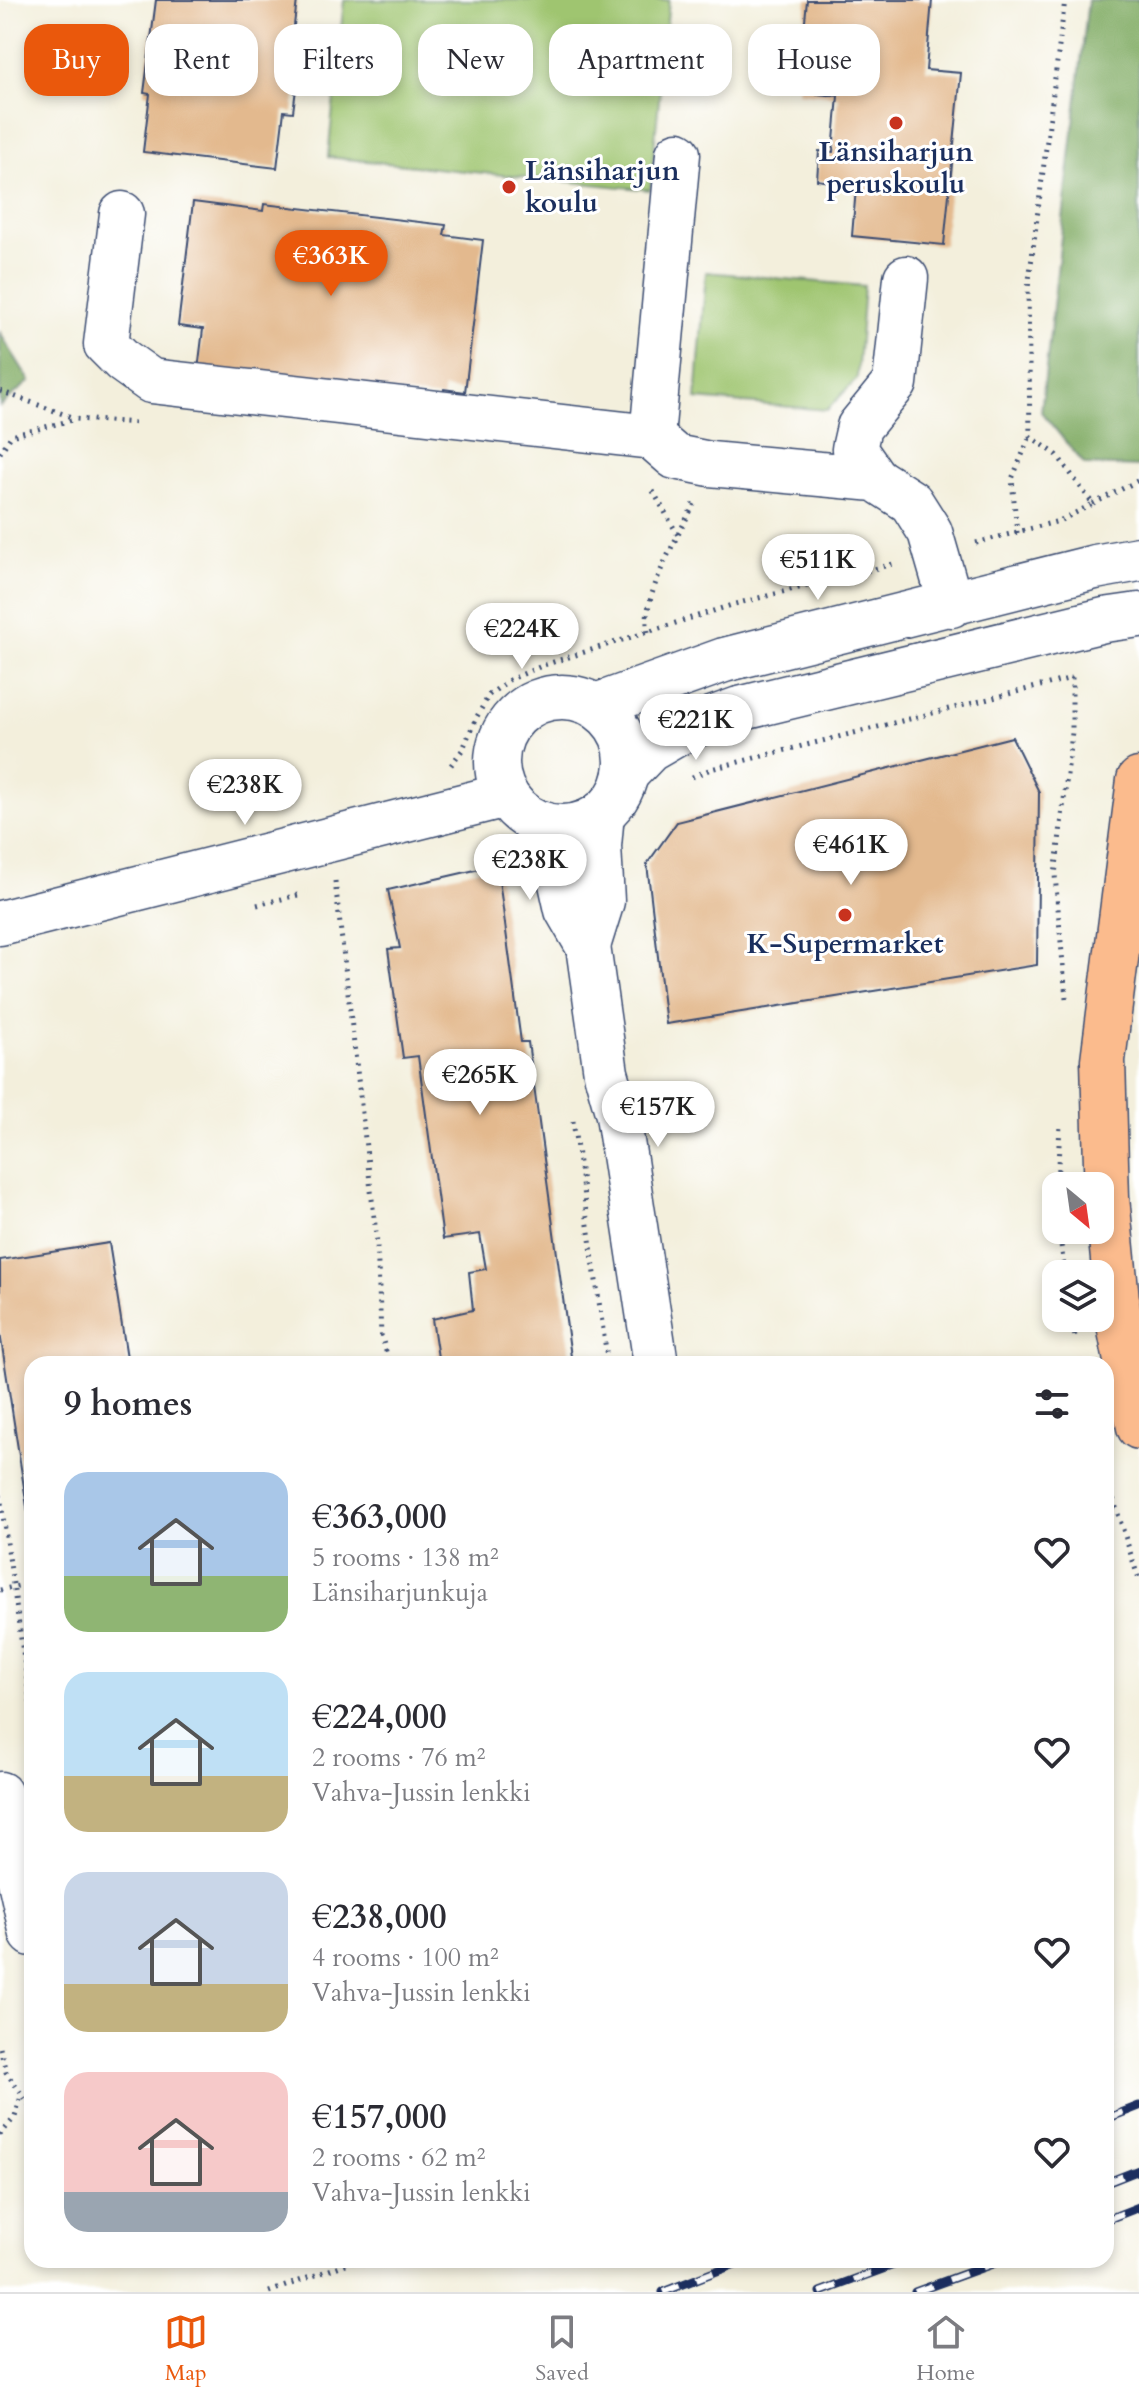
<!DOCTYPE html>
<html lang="en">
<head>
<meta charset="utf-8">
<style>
  body { margin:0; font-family:Cardo,serif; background:#f7f7f7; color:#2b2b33; height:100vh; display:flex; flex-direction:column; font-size:30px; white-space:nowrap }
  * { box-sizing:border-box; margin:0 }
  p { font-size:26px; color:#7c7c81 }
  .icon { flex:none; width:44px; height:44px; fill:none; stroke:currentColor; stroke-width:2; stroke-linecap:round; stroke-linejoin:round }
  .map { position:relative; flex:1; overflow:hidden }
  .details { position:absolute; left:24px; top:1356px; width:1090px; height:912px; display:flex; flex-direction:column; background:#fff; border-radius:24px; box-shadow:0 4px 12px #0003 }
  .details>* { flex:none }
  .guide { position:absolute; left:24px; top:24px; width:1092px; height:72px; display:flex; gap:16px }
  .needle { width:52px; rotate:151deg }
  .fabs { position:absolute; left:1042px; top:1172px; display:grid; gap:16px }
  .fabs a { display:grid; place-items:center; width:72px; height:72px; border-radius:16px; background:#fff; box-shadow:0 4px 12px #0003; font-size:40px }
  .price { position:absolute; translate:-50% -68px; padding:0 18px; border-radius:28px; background:#fff; color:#222; font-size:26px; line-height:52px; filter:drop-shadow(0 2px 4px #0008) }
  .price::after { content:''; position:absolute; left:50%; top:48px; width:24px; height:18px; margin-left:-12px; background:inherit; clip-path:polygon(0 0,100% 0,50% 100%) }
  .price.active { background:#ea580c; color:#fff }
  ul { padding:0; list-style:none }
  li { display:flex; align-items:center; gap:24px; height:200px; padding:0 40px }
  li span { display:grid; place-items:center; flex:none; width:224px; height:160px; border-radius:24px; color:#555 }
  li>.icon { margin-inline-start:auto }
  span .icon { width:96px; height:96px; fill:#fffc; stroke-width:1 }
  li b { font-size:34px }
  h2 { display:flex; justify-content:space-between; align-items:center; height:96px; padding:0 40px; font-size:34px }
  .tag { padding:0 28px; border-radius:24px; background:#fff; box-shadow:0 4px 12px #0003; font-size:28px; line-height:72px }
  .tag.active { background:#ea580c; color:#fff }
  .dock { display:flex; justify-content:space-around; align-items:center; height:112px; border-top:2px solid #e1e1e2; background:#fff; font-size:22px; color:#7c7c81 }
  .dock a { display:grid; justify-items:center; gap:4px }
  .dock .active { color:#ea580c }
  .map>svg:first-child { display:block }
  .green { fill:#9fc56f; stroke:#5d7a66; stroke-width:2 }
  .forest { fill:#7faa62; stroke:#4d6c60; stroke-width:2 }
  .building { fill:#e3b98e }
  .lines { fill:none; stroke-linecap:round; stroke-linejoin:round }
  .minor-casing { stroke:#3b4c71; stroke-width:47 }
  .major-casing { stroke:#3b4c71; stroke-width:47 }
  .path { stroke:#3b4c71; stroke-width:5; stroke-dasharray:2 6; stroke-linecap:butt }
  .minor { stroke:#fff; stroke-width:44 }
  .major { stroke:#fbbb8d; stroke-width:44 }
  .rail-casing { stroke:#1b2f5e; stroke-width:9 }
  .rail { stroke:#fff; stroke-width:6; stroke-dasharray:18; stroke-linecap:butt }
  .poi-dot { fill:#c8321e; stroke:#fff; stroke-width:3 }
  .labels { text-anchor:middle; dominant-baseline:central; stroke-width:6; stroke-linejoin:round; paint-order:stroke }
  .poi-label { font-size:28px; font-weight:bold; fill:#1b2f5e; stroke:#fff }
</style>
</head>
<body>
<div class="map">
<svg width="1139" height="2292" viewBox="0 0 1139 2292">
  <rect width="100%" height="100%" fill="#fff"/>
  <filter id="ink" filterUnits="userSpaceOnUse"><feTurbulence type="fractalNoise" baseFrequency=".0125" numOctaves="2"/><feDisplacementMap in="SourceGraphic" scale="16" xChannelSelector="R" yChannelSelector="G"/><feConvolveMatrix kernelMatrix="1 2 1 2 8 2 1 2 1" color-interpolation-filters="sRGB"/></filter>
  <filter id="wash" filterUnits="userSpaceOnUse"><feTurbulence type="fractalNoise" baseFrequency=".006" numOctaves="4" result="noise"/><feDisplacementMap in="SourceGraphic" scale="32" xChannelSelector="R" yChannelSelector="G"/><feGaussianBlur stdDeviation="1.8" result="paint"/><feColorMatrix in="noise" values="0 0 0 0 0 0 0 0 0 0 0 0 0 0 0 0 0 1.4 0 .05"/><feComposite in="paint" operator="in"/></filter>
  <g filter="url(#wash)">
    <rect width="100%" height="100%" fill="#f3efdc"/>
    <g class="green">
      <path d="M344 0H669L650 190 328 157Z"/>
      <path d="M706 272 864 286 857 379 827 410 696 399Z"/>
    </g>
    <g class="forest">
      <path d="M1088 0H1139V467L1085 465 1041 412Z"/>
      <path d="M0 333 30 381 0 406Z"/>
    </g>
    <g id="blocks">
      <g class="building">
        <path d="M156 0H297L292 42 302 44 293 112 284 111 277 168 143 152 150 94 144 93Z"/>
        <path d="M807 0H932L926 70 961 73 944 245 852 236 856 188 831 186V182L817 180 819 151 833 152 838 96 798 92Z"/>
        <path d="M193 202 263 211 264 204 446 225 444 235 483 240 465 392 444 389 442 398 198 370 203 329 178 326Z"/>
        <path d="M1012 737 1039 792 1037 965 666 1024 647 864 677 822Z"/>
        <path d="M497 865 521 1042H528L572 1364H439L432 1319 473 1310 469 1272 486 1269 480 1234 443 1239 418 1056 403 1058 388 949 400 948 388 890Z"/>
        <path d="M109 1243 128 1364H32V1513H28L0 1333V1260Z"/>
      </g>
    </g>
  </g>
  <g filter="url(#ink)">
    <use href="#blocks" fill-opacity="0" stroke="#3b4c71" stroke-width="2"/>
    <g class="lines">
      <g class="minor-casing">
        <g id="minor">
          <path d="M122 214 106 344 123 361 151 381 652 437"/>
          <path d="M652 437 675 457 710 464 875 479 911 502 930 532 951 605"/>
          <path d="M652 437 678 154"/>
          <path d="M875 479 854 449 859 427 895 383 906 278"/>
          <circle cx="562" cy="762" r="65"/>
          <path d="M596 706 724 660 1095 567 1139 559"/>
          <path d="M626 774 649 750 687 728 739 709 1104 620 1139 615"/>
          <path d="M543 824 554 852 567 910 588 946 606 1073 618 1115 656 1364"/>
          <path d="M0 923 506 795"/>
          <path d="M588 946 602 901 599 846 602 813"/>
          <path d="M0 1794 32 1934"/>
        </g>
      </g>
      <g class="major-casing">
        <path id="major" d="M1139 780 1103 1060 1107 1198 1120 1330 1139 1427"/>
      </g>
      <g class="path">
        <path d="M0 391 74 418"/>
        <path d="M0 453 11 436 76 419 139 423"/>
        <path d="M653 491 679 537"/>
        <path d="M1093 504 1139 480"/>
        <path d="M1017 533 1012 479 1030 436"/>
        <path d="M976 543 1059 521 1093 504 1057 455 1030 436 1028 288 1065 0"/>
        <path d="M648 632C640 598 679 535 695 502"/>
        <path d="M451 765 463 749 475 720 489 695 509 680 544 665 735 604 897 563"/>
        <path d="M692 777 711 769 1072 678"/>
        <path d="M335 881 377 1242 381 1335 390 1364"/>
        <path d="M257 905 302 894"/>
        <path d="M1066 998 1055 875 1072 733V677"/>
        <path d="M573 1121 608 1364"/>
        <path d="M1057 1186 1060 1124"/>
        <path d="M1056 1197V1212"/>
        <path d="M1059 1230 1065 1274"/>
        <path d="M1072 1318 1075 1337"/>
        <path d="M1106 1476 1139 1580"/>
        <path d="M0 1495 32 1714"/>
        <path d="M0 1590 32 1583"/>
        <path d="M0 2048 6 2072 32 2109"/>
        <path d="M0 2135 15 2117 21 2096"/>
        <path d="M269 2292 357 2260"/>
      </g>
      <use href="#minor" class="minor"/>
      <use href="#major" class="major"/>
      <g class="rail-casing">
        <g id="rail">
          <path d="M1106 2119 1139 2106"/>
          <path d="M1106 2183 1139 2170"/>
          <path d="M1106 2220 1139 2207"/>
          <path d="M663 2292 745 2260"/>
          <path d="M820 2292 907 2260"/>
          <path d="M915 2292 1003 2260"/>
        </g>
      </g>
      <use href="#rail" class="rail"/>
    </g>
  </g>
  <g class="poi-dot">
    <circle cx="896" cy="123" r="8"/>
    <circle cx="509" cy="187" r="8"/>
    <circle cx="845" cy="915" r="8"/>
  </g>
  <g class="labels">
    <g class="poi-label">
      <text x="896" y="152">Länsiharjun<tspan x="896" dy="32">peruskoulu</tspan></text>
      <text x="525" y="171" text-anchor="start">Länsiharjun<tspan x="525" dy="32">koulu</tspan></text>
      <text x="845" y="944">K-Supermarket</text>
    </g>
  </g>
</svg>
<div class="fabs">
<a><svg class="needle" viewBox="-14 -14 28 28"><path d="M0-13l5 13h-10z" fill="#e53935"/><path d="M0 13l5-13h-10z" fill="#7c7c81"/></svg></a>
<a><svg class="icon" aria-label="layers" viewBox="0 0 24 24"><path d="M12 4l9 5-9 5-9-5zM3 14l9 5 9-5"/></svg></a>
</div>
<b class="price active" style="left:331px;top:298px">€363K</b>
<b class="price" style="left:818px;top:602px">€511K</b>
<b class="price" style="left:522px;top:671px">€224K</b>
<b class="price" style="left:696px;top:762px">€221K</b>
<b class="price" style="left:245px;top:827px">€238K</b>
<b class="price" style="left:851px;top:887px">€461K</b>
<b class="price" style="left:530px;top:902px">€238K</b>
<b class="price" style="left:480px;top:1117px">€265K</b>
<b class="price" style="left:658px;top:1149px">€157K</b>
<div class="guide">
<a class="tag active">Buy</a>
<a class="tag">Rent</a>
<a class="tag">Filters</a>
<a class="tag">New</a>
<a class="tag">Apartment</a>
<a class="tag">House</a>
</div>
<section class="details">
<h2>9 homes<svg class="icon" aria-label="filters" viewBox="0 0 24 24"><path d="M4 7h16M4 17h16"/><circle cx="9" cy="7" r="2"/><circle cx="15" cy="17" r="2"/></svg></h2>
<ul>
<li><span style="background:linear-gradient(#a9c7e8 65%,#8fb573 0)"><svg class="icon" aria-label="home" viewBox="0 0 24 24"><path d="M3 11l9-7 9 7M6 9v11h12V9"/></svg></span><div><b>€363,000</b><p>5 rooms · 138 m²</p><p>Länsiharjunkuja</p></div><svg class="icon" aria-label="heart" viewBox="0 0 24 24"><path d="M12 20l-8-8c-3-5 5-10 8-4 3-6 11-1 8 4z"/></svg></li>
<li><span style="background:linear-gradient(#bfe0f5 65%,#c2b280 0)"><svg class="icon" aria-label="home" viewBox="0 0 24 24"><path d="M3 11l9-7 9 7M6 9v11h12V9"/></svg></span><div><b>€224,000</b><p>2 rooms · 76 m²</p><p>Vahva-Jussin lenkki</p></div><svg class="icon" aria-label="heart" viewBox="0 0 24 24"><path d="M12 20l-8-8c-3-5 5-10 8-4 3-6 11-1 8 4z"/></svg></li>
<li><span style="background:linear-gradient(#c9d6e8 70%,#c2b280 0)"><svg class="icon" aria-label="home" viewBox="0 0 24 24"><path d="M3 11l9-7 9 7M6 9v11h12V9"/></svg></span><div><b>€238,000</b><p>4 rooms · 100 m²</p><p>Vahva-Jussin lenkki</p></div><svg class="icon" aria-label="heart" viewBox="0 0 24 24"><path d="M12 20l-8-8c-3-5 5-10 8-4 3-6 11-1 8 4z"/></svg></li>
<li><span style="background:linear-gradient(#f6c9c9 75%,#9aa5b1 0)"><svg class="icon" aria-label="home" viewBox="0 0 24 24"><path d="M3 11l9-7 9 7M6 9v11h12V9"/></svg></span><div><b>€157,000</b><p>2 rooms · 62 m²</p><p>Vahva-Jussin lenkki</p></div><svg class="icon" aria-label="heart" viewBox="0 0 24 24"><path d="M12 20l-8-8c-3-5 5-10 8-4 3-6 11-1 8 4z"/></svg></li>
</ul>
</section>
</div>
<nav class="dock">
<a class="active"><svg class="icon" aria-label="map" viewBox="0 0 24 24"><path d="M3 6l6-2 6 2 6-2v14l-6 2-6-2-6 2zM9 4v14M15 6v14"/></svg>Map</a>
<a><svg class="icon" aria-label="saved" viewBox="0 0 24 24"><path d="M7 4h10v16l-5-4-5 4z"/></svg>Saved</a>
<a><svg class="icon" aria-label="home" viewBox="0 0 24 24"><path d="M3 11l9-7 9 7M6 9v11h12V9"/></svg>Home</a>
</nav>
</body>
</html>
